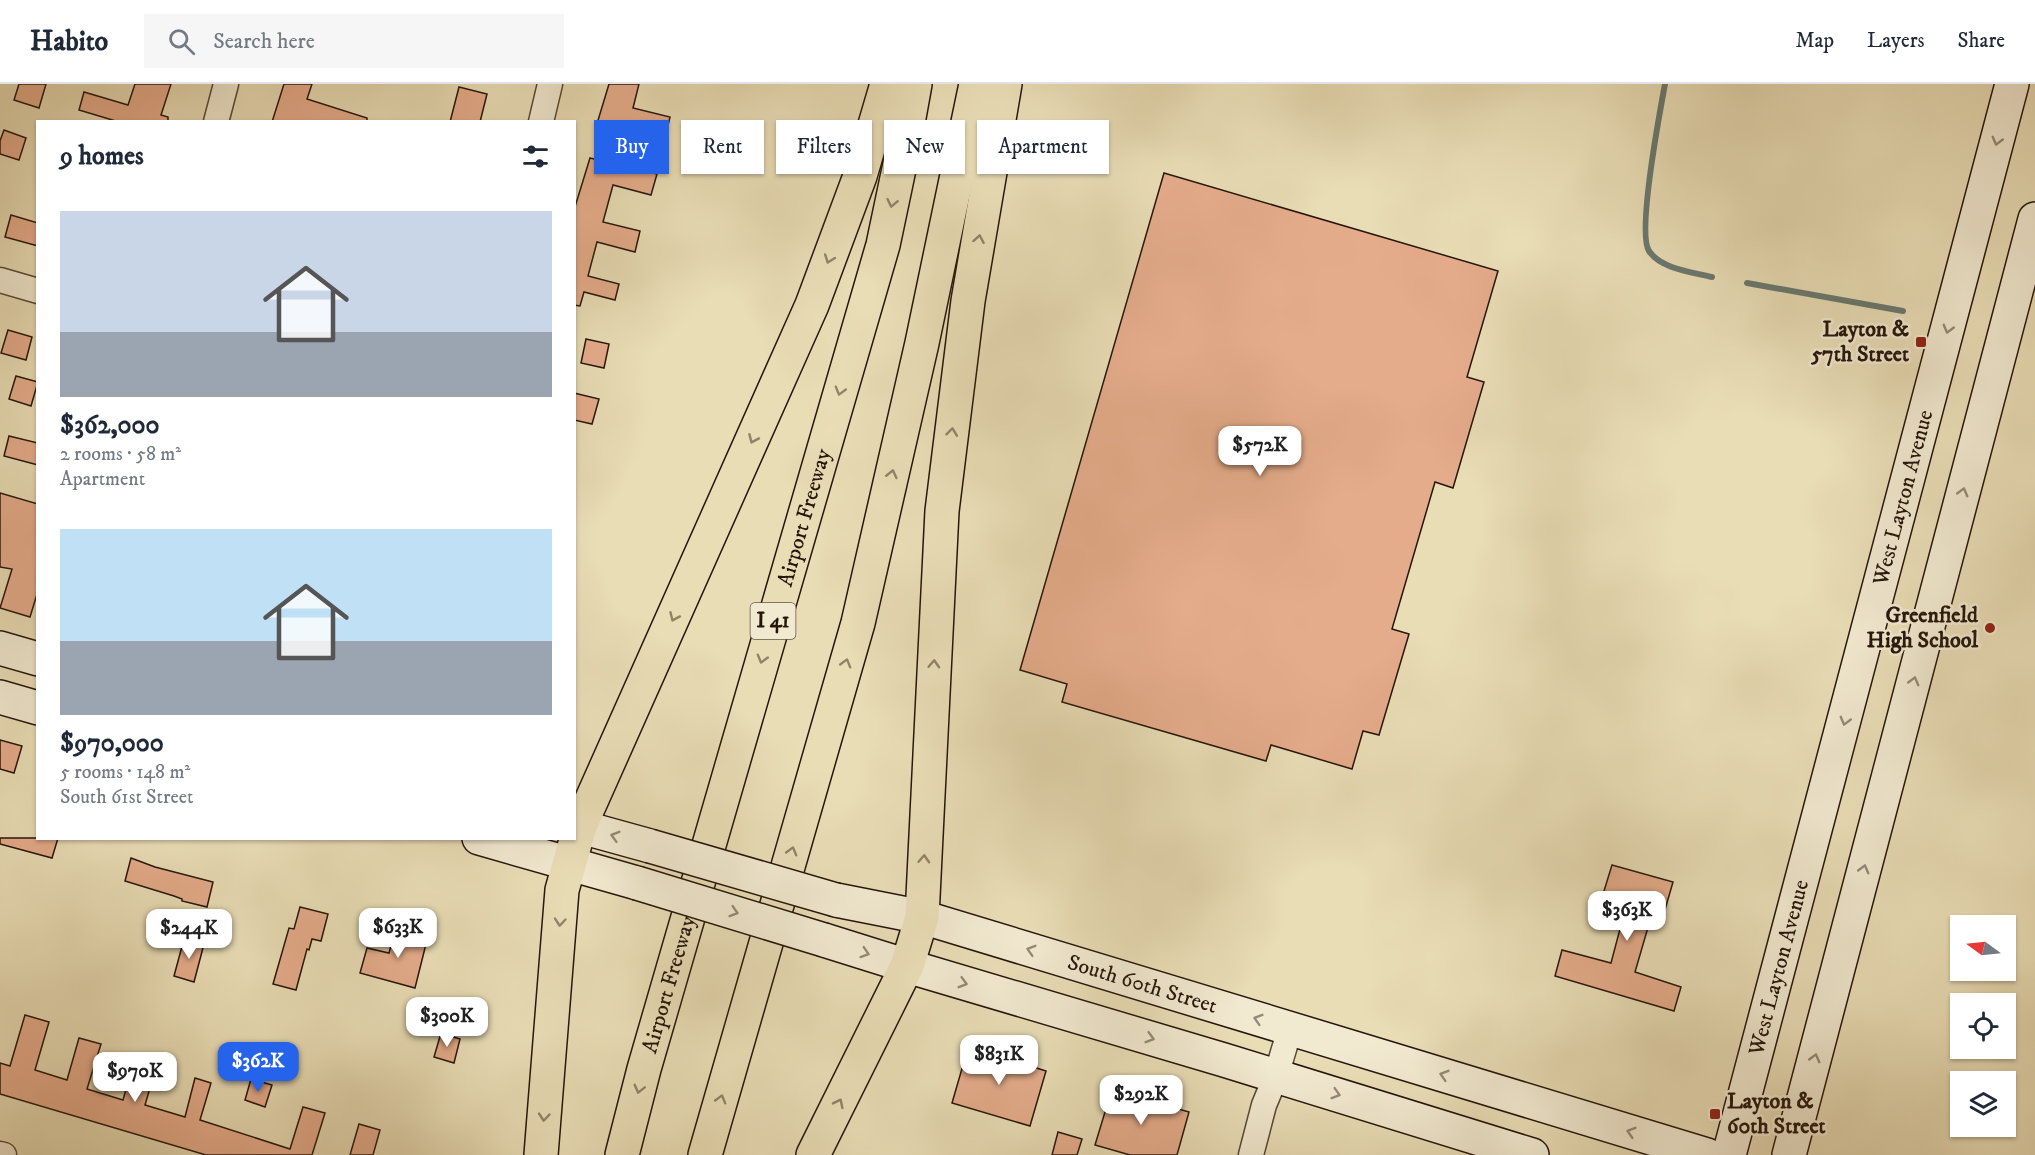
<!DOCTYPE html>
<html lang="en">
<head>
<meta charset="utf-8">
<style>
  body { margin:0; font-family:"IM FELL DW Pica",serif; background:#f6f6f7; color:#1f2937; height:100vh; display:flex; flex-direction:column; font-size:22px; white-space:nowrap }
  * { box-sizing:border-box; margin:0 }
  p { font-size:20px; color:#747a83 }
  .icon { flex:none; width:33px; height:33px; fill:none; stroke:currentColor; stroke-width:2; stroke-linecap:round; stroke-linejoin:round }
  .map { position:relative; flex:1; overflow:hidden }
  .sheet { position:absolute; left:36px; top:36px; width:540px; height:720px; display:flex; flex-direction:column; background:#fff; border-radius:0px; box-shadow:0 2px 4px #0004 }
  .sheet>* { flex:none }
  .hud { position:absolute; left:594px; top:36px; width:570px; height:54px; display:flex; gap:12px }
  .needle { width:39px; rotate:285deg }
  .buttons { position:absolute; left:1950px; top:831px; display:grid; gap:12px }
  .buttons a { display:grid; place-items:center; width:66px; height:66px; border-radius:0px; background:#fff; box-shadow:0 2px 4px #0004; font-size:30px }
  .price { position:absolute; translate:-50% -51px; padding:0 14px; border-radius:12px; background:#fff; color:#222; font-size:20px; line-height:39px; filter:drop-shadow(0 2px 3px #0008) }
  .price::after { content:''; position:absolute; left:50%; top:36px; width:18px; height:14px; margin-left:-9px; background:inherit; clip-path:polygon(0 0,100% 0,50% 100%) }
  .price.active { background:#2563eb; color:#fff }
  ul { padding:0; list-style:none }
  li { display:grid; align-content:center; gap:12px; height:318px; padding:0 24px }
  li span { display:grid; place-items:center; height:186px; border-radius:0px; color:#555 }
  li>.icon { margin-inline-start:auto }
  span .icon { width:108px; height:108px; fill:#fffc; stroke-width:1 }
  li b { font-size:26px }
  h2 { display:flex; justify-content:space-between; align-items:center; height:72px; padding:0 24px; font-size:26px }
  .tag { padding:0 21px; border-radius:0px; background:#fff; box-shadow:0 2px 4px #0004; font-size:21px; line-height:54px }
  .tag.active { background:#2563eb; color:#fff }
  header { display:flex; align-items:center; gap:36px; box-sizing:border-box; height:84px; padding:0 30px; background:#fff; border-bottom:2px solid #e0e1e3 }
  header strong { font-size:28px }
  nav { display:flex; gap:33px; margin-inline-start:auto; font-size:21px }
  .search { width:420px; height:54px; background:#f6f6f7; display:flex; align-items:center; gap:15px; box-sizing:border-box; padding:0 21px; border-radius:0px; color:#747a83; font-size:22px }
  .map>svg:first-child { display:block }
  .lines { fill:none; stroke-linecap:round; stroke-linejoin:round }
  .stream { stroke:#69796f; stroke-width:6 }
  .building { fill:#e5ac8b; stroke:#25160b; stroke-width:1.5 }
  .street-casing { stroke:#564836; stroke-width:27 }
  .secondary-casing { stroke:#25160b; stroke-width:36 }
  .highway-casing { stroke:#25160b; stroke-width:36 }
  .street { stroke:#f1e9d0; stroke-width:24 }
  .secondary { stroke:#f1e9d0; stroke-width:33 }
  .highway { stroke:#e9ddb6; stroke-width:33 }
  .secondary-bridge-casing { stroke:#25160b; stroke-width:36; stroke-linecap:butt }
  .secondary-bridge { stroke:#f1e9d0; stroke-width:33 }
  .oneway { stroke:#958a77 }
  .oneway2 { stroke:#918369 }
  .poi-dot { fill:#8f2418; stroke:#f1e9d0; stroke-width:2 }
  .labels { text-anchor:middle; dominant-baseline:central; stroke-width:5; stroke-linejoin:round; paint-order:stroke }
  .shield { fill:#f1e9d0; stroke:#625546; stroke-width:1.5 }
  .shield-label { font-size:21px; font-weight:bold; fill:#25160b }
  .poi-label { font-size:22px; font-weight:bold; fill:#25160b; stroke:#f1e9d0; text-anchor:end }
  .street-label { font-size:22px; fill:#25160b; stroke:#f1e9d0 }
</style>
</head>
<body>
<header>
<strong>Habito</strong>
<div class="search"><svg class="icon" aria-label="search" viewBox="0 0 24 24"><circle cx="10" cy="10" r="6"/><path d="M15 15l6 6"/></svg>Search here</div>
<nav><a>Map</a><a>Layers</a><a>Share</a></nav>
</header>
<div class="map">
<svg width="2035" height="1071" viewBox="0 0 2035 1071">
  <rect width="100%" height="100%" fill="#e9ddb6"/>
  <filter id="stains"><feTurbulence type="fractalNoise" baseFrequency=".00333" numOctaves="4"/><feColorMatrix values="0 0 0 0 .2 0 0 0 0 .09 0 0 0 0 .02 0 0 0 .5 -.17"/></filter>
  <radialGradient id="worn" r=".72"><stop offset=".6" stop-color="#630" stop-opacity="0"/><stop offset="1" stop-color="#630" stop-opacity=".3"/></radialGradient>
  <g class="lines">
    <g class="stream">
      <path d="M1665 0C1660 27 1637 149 1649 167 1661 185 1692 188 1712 193"/>
      <path d="M1747 199 1903 227"/>
    </g>
  </g>
  <g class="building">
    <path d="M19 0H46L39 24 14 16Z"/>
    <path d="M135 0H171L161 31 168 33V38H119L79 26 84 8 128 21Z"/>
    <path d="M284 0H312L307 15 367 34V38H272Z"/>
    <path d="M609 0H639L633 24 670 33 664 59 596 43Z"/>
    <path d="M459 3 487 10 480 38H450Z"/>
    <path d="M4 46 26 54 19 76 0 70V57Z"/>
    <path d="M590 74 657 90 651 111 613 101 603 138 640 147 635 168 597 158 588 192 619 200 615 216 584 208 580 222 574 221V126Z"/>
    <path d="M1164 89 1498 187 1467 293 1484 298 1453 404 1435 398 1392 545 1409 550 1379 651 1363 647 1352 685 1271 661 1266 677 1062 618 1067 600 1020 586Z"/>
    <path d="M11 131 38 139V162L5 153Z"/>
    <path d="M8 246 32 253 26 276 1 269Z"/>
    <path d="M586 255 609 260 604 284 581 279Z"/>
    <path d="M16 292 38 298 31 322 9 315Z"/>
    <path d="M574 309 599 315 592 340 574 336Z"/>
    <path d="M9 352 38 359V381L4 372Z"/>
    <path d="M0 409 38 420V507L30 533 0 524 12 485 0 483Z"/>
    <path d="M0 656 22 662 14 689 0 685Z"/>
    <path d="M0 754H58L52 774 0 760Z"/>
    <path d="M131 774 155 783 213 798 207 823 182 817V815L174 812 125 797Z"/>
    <path d="M1612 781 1673 798 1662 836 1651 833 1635 888 1681 903 1674 927 1555 892 1562 866 1611 879 1625 826 1600 820Z"/>
    <path d="M300 823 328 830 321 857 312 855 309 866 307 865 296 906 273 900 289 844 294 845Z"/>
    <path d="M396 843 428 852 415 904 360 889 367 864 389 869Z"/>
    <path d="M184 855 204 860 194 898 174 892Z"/>
    <path d="M25 931 49 938 35 986 67 996 79 954 101 960 87 1005 123 1016 134 977 156 983 145 1021 185 1033 195 994 211 999 200 1036 290 1065 303 1023 325 1029 312 1071H206L0 1010V979L10 982Z"/>
    <path d="M441 949 460 955 454 979 434 973Z"/>
    <path d="M968 964 991 971 992 966 1025 976 1024 980 1046 987 1030 1042 952 1019Z"/>
    <path d="M251 995 272 1001 265 1023 245 1016Z"/>
    <path d="M1112 1005 1135 1012 1136 1009 1169 1018 1168 1022 1189 1028 1177 1071H1130L1095 1061Z"/>
    <path d="M359 1040 380 1046 373 1071H350Z"/>
    <path d="M1058 1048 1082 1055 1077 1071H1052Z"/>
  </g>
  <g class="lines">
    <g class="street-casing">
      <g id="street">
        <path d="M216 38 226 0"/>
        <path d="M541 38 550 0"/>
        <path d="M0 196 38 207"/>
        <path d="M0 1070 4 1071"/>
        <path d="M1251 1071 1264 1021 1276 992 1290 945"/>
      </g>
    </g>
    <g class="secondary-casing">
      <g id="secondary">
        <path d="M0 564 38 575"/>
        <path d="M0 613 38 624"/>
        <path d="M574 741 650 762"/>
        <path d="M479 754 637 799"/>
        <path id="s1" d="M836 816 922 833 1707 1071"/>
        <path d="M824 856 907 882 1224 976 1532 1071"/>
        <path id="s2" d="M1729 1071 2012 0"/>
        <path d="M1789 1071 2035 135"/>
      </g>
    </g>
    <g class="highway-casing">
      <g id="highway">
        <path d="M541 1071 562 806 580 742 812 221 860 92 887 0"/>
        <path id="s3" d="M622 1071 644 985 883 161 904 61 915 0"/>
        <path d="M705 1071 858 539 922 259 976 0"/>
        <path d="M813 1071 907 882 922 833 942 427 968 217 1005 0"/>
      </g>
    </g>
    <use href="#street" class="street"/>
    <use href="#secondary" class="secondary"/>
    <use href="#highway" class="highway"/>
    <g class="secondary-bridge-casing">
      <g id="secondary-bridge">
        <path d="M650 762 836 816"/>
        <path d="M637 799 824 856"/>
      </g>
    </g>
    <use href="#secondary-bridge" class="secondary-bridge"/>
  </g>
  <defs><path id="oneway-chevron" d="M-2-3.5L2.5 0L-2 3.5" fill="none" stroke-width="1.6" stroke-linecap="round" stroke-linejoin="round" transform="scale(1.5)"/></defs>
  <g class="oneway">
    <use href="#oneway-chevron" transform="translate(1997 57) rotate(105)"/>
    <use href="#oneway-chevron" transform="translate(1948 245) rotate(105)"/>
    <use href="#oneway-chevron" transform="translate(1963 408) rotate(-75)"/>
    <use href="#oneway-chevron" transform="translate(1914 597) rotate(-75)"/>
    <use href="#oneway-chevron" transform="translate(1845 637) rotate(105)"/>
    <use href="#oneway-chevron" transform="translate(615 752) rotate(-164)"/>
    <use href="#oneway-chevron" transform="translate(1864 785) rotate(-75)"/>
    <use href="#oneway-chevron" transform="translate(734 828) rotate(17)"/>
    <use href="#oneway-chevron" transform="translate(1031 866) rotate(-163)"/>
    <use href="#oneway-chevron" transform="translate(865 869) rotate(18)"/>
    <use href="#oneway-chevron" transform="translate(963 899) rotate(16)"/>
    <use href="#oneway-chevron" transform="translate(1258 935) rotate(-163)"/>
    <use href="#oneway-chevron" transform="translate(1150 954) rotate(16)"/>
    <use href="#oneway-chevron" transform="translate(1815 974) rotate(-75)"/>
    <use href="#oneway-chevron" transform="translate(1444 991) rotate(-163)"/>
    <use href="#oneway-chevron" transform="translate(1336 1010) rotate(17)"/>
    <use href="#oneway-chevron" transform="translate(1631 1048) rotate(-163)"/>
  </g>
  <g class="oneway2">
    <use href="#oneway-chevron" transform="translate(892 119) rotate(102)"/>
    <use href="#oneway-chevron" transform="translate(979 155) rotate(-80)"/>
    <use href="#oneway-chevron" transform="translate(829 175) rotate(110)"/>
    <use href="#oneway-chevron" transform="translate(840 307) rotate(106)"/>
    <use href="#oneway-chevron" transform="translate(952 348) rotate(-83)"/>
    <use href="#oneway-chevron" transform="translate(753 355) rotate(114)"/>
    <use href="#oneway-chevron" transform="translate(892 390) rotate(-77)"/>
    <use href="#oneway-chevron" transform="translate(674 533) rotate(114)"/>
    <use href="#oneway-chevron" transform="translate(762 575) rotate(106)"/>
    <use href="#oneway-chevron" transform="translate(846 579) rotate(-74)"/>
    <use href="#oneway-chevron" transform="translate(934 580) rotate(-87)"/>
    <use href="#oneway-chevron" transform="translate(792 767) rotate(-74)"/>
    <use href="#oneway-chevron" transform="translate(924 775) rotate(-87)"/>
    <use href="#oneway-chevron" transform="translate(560 838) rotate(95)"/>
    <use href="#oneway-chevron" transform="translate(639 1005) rotate(104)"/>
    <use href="#oneway-chevron" transform="translate(721 1015) rotate(-74)"/>
    <use href="#oneway-chevron" transform="translate(839 1019) rotate(-64)"/>
    <use href="#oneway-chevron" transform="translate(544 1033) rotate(95)"/>
  </g>
  <g class="poi-dot">
    <rect x="1915" y="252" width="12" height="12" rx="3"/>
    <circle cx="1990" cy="544" r="6"/>
    <rect x="1709" y="1024" width="12" height="12" rx="3"/>
  </g>
  <g class="labels">
    <rect class="shield" x="750.5" y="519" width="45" height="36" rx="4.5"/>
    <g class="shield-label">
      <text x="773" y="537">I 41</text>
    </g>
    <g class="poi-label">
      <text x="1909" y="245">Layton &amp;<tspan x="1909" dy="25">57th Street</tspan></text>
      <text x="1978" y="531">Greenfield<tspan x="1978" dy="25">High School</tspan></text>
      <text x="1727" y="1017" text-anchor="start">Layton &amp;<tspan x="1727" dy="25">60th Street</tspan></text>
    </g>
    <g class="street-label">
      <text stroke="none"><textPath href="#s2" startOffset="680">West Layton Avenue</textPath></text>
      <text stroke="none"><textPath href="#s3" startOffset="663">Airport Freeway</textPath></text>
      <text stroke="none"><textPath href="#s2" startOffset="194">West Layton Avenue</textPath></text>
      <text stroke="none"><textPath href="#s3" startOffset="177">Airport Freeway</textPath></text>
      <text stroke="none"><textPath href="#s1" startOffset="318">South 60th Street</textPath></text>
    </g>
  </g>
  <rect width="100%" height="100%" filter="url(#stains)"/>
  <rect width="100%" height="100%" fill="url(#worn)"/>
</svg>
<div class="buttons">
<a><svg class="needle" viewBox="-14 -14 28 28"><path d="M0-13l5 13h-10z" fill="#e53935"/><path d="M0 13l5-13h-10z" fill="#747a83"/></svg></a>
<a><svg class="icon" aria-label="locate" viewBox="0 0 24 24"><circle cx="12" cy="12" r="6"/><path d="M12 2v4M12 18v4M2 12h4M18 12h4"/></svg></a>
<a><svg class="icon" aria-label="layers" viewBox="0 0 24 24"><path d="M12 4l9 5-9 5-9-5zM3 14l9 5 9-5"/></svg></a>
</div>
<b class="price" style="left:1260px;top:393px">$572K</b>
<b class="price" style="left:1627px;top:858px">$363K</b>
<b class="price" style="left:398px;top:875px">$633K</b>
<b class="price" style="left:189px;top:876px">$244K</b>
<b class="price" style="left:447px;top:964px">$300K</b>
<b class="price" style="left:999px;top:1002px">$831K</b>
<b class="price active" style="left:258px;top:1009px">$362K</b>
<b class="price" style="left:135px;top:1019px">$970K</b>
<b class="price" style="left:1141px;top:1042px">$292K</b>
<div class="hud">
<a class="tag active">Buy</a>
<a class="tag">Rent</a>
<a class="tag">Filters</a>
<a class="tag">New</a>
<a class="tag">Apartment</a>
</div>
<section class="sheet">
<h2>9 homes<svg class="icon" aria-label="filters" viewBox="0 0 24 24"><path d="M4 7h16M4 17h16"/><circle cx="9" cy="7" r="2"/><circle cx="15" cy="17" r="2"/></svg></h2>
<ul>
<li><span style="background:linear-gradient(#c9d6e8 65%,#9aa5b1 0)"><svg class="icon" aria-label="home" viewBox="0 0 24 24"><path d="M3 11l9-7 9 7M6 9v11h12V9"/></svg></span><div><b>$362,000</b><p>2 rooms · 58 m²</p><p>Apartment</p></div></li>
<li><span style="background:linear-gradient(#bfe0f5 60%,#9aa5b1 0)"><svg class="icon" aria-label="home" viewBox="0 0 24 24"><path d="M3 11l9-7 9 7M6 9v11h12V9"/></svg></span><div><b>$970,000</b><p>5 rooms · 148 m²</p><p>South 61st Street</p></div></li>
</ul>
</section>
</div>
</body>
</html>
